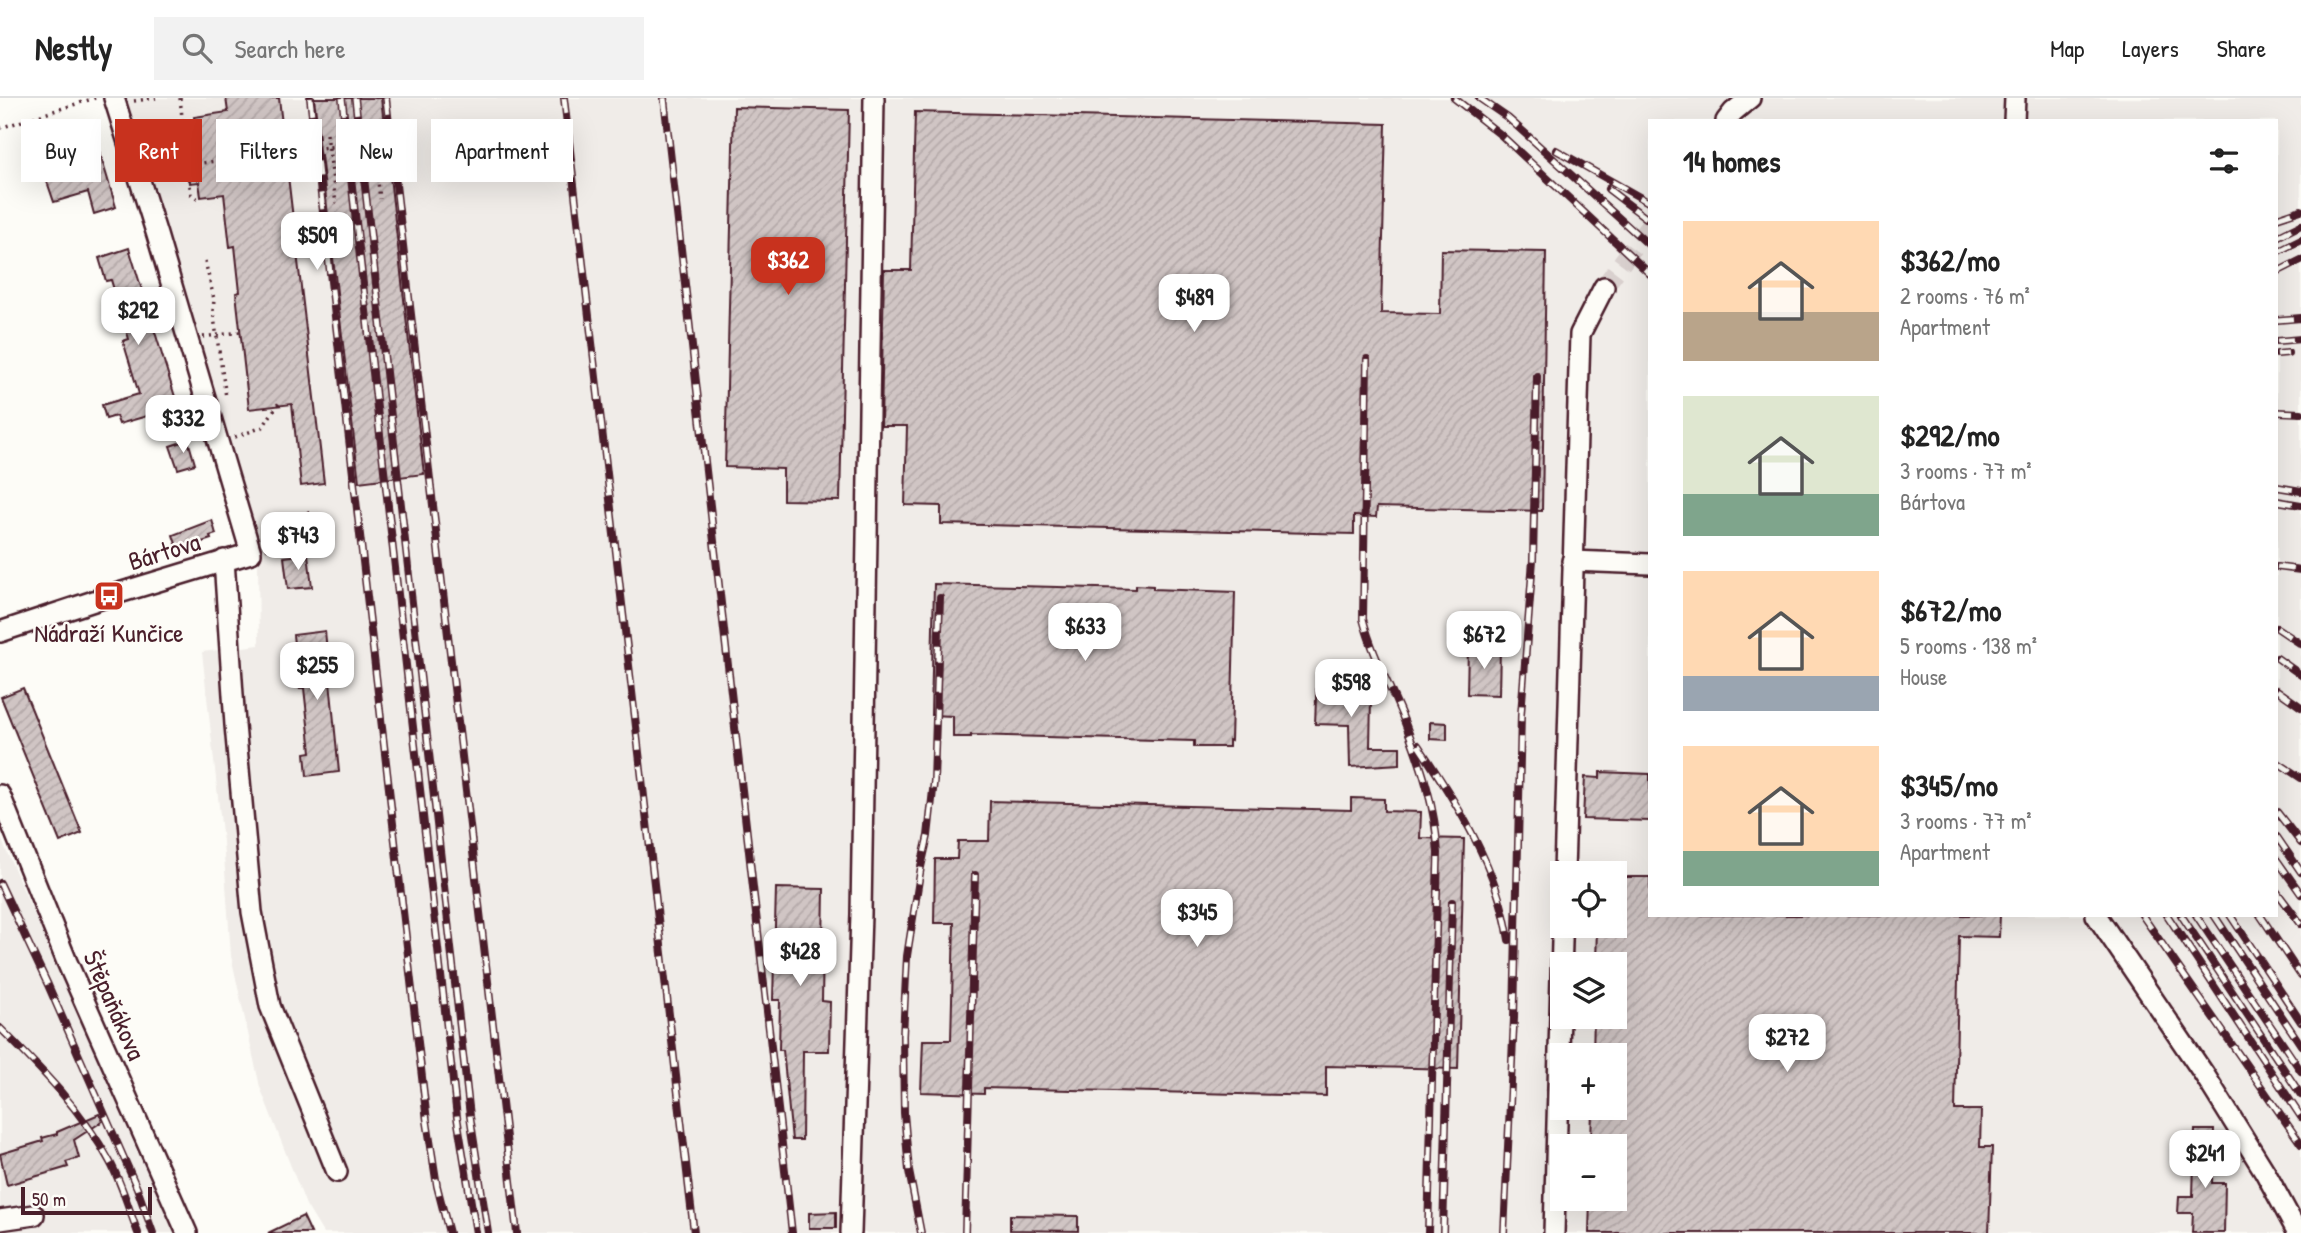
<!DOCTYPE html>
<html lang="en">
<head>
<meta charset="utf-8">
<style>
  body { margin:0; font-family:"Patrick Hand",sans-serif; background:#f2f2f2; color:#222; height:100vh; display:flex; flex-direction:column; font-size:26px; white-space:nowrap }
  * { box-sizing:border-box; margin:0 }
  p { font-size:23px; color:#767676 }
  .icon { flex:none; width:38px; height:38px; fill:none; stroke:currentColor; stroke-width:2; stroke-linecap:round; stroke-linejoin:round }
  .map { position:relative; flex:1; overflow:hidden }
  .details { position:absolute; left:1648px; top:21px; width:630px; height:798px; display:flex; flex-direction:column; background:#fff; border-radius:0px; box-shadow:0 7px 28px #0002 }
  .details>* { flex:none }
  .top-card { position:absolute; left:21px; top:21px; width:665px; height:63px; display:flex; gap:14px }
  .controls { position:absolute; left:1550px; top:763px; display:grid; gap:14px }
  .controls a { display:grid; place-items:center; width:77px; height:77px; border-radius:0px; background:#fff; box-shadow:0 7px 28px #0002; font-size:35px }
  .scale { position:absolute; left:21px; bottom:18px; width:131px; box-sizing:border-box; padding-left:7px; border:4px solid #4a1f2b; border-top:0; font-size:19px; line-height:24px; white-space:nowrap; color:#4a1f2b; -webkit-text-stroke:5px #fdfcf7; paint-order:stroke }
  .price { position:absolute; translate:-50% -60px; padding:0 16px; border-radius:14px; background:#fff; color:#222; font-size:23px; line-height:46px; filter:drop-shadow(0 2px 4px #0008) }
  .price::after { content:''; position:absolute; left:50%; top:42px; width:21px; height:16px; margin-left:-10px; background:inherit; clip-path:polygon(0 0,100% 0,50% 100%) }
  .price.active { background:#c8321e; color:#fff }
  ul { padding:0; list-style:none }
  li { display:flex; align-items:center; gap:21px; height:175px; padding:0 35px }
  li span { display:grid; place-items:center; flex:none; width:196px; height:140px; border-radius:0px; color:#555 }
  li>.icon { margin-inline-start:auto }
  span .icon { width:84px; height:84px; fill:#fffc; stroke-width:1 }
  li b { font-size:30px }
  h2 { display:flex; justify-content:space-between; align-items:center; height:84px; padding:0 35px; font-size:30px }
  .pill { padding:0 24px; border-radius:0px; background:#fff; box-shadow:0 7px 28px #0002; font-size:24px; line-height:63px }
  .pill.active { background:#c8321e; color:#fff }
  header { display:flex; align-items:center; gap:42px; box-sizing:border-box; height:98px; padding:0 35px; background:#fff; border-bottom:2px solid #e0e0e0 }
  header strong { font-size:33px }
  nav { display:flex; gap:38px; margin-inline-start:auto; font-size:24px }
  .search { width:490px; height:63px; background:#f2f2f2; display:flex; align-items:center; gap:18px; box-sizing:border-box; padding:0 24px; border-radius:0px; color:#767676; font-size:26px }
  .map>svg:first-child { display:block }
  .built { fill:#f0ece8; fill-rule:evenodd }
  .building { fill:url(#building-hatch); stroke:#4a1f2b; stroke-width:2 }
  .lines { fill:none; stroke-linecap:round; stroke-linejoin:round }
  .minor-tunnel { stroke:#d9d0ce; stroke-width:19; stroke-dasharray:19 10; stroke-linecap:butt }
  .minor-casing { stroke:#4a1f2b; stroke-width:24 }
  .path { stroke:#4a1f2b; stroke-width:3.5; stroke-dasharray:2 5; stroke-linecap:butt }
  .minor { stroke:#fdfcf7; stroke-width:19 }
  .rail-casing { stroke:#4a1f2b; stroke-width:8 }
  .rail { stroke:#fdfcf7; stroke-width:5; stroke-dasharray:16; stroke-linecap:butt }
  .path-bridge { stroke:#4a1f2b; stroke-width:3.5; stroke-dasharray:2 5; stroke-linecap:butt }
  .labels { text-anchor:middle; dominant-baseline:central; stroke-width:5; stroke-linejoin:round; paint-order:stroke }
  .street-label { font-size:26px; fill:#4a1f2b; stroke:#fdfcf7 }
  .poi-label { font-size:26px; fill:#4a1f2b; stroke:#fdfcf7 }
</style>
</head>
<body>
<header>
<strong>Nestly</strong>
<div class="search"><svg class="icon" aria-label="search" viewBox="0 0 24 24"><circle cx="10" cy="10" r="6"/><path d="M15 15l6 6"/></svg>Search here</div>
<nav><a>Map</a><a>Layers</a><a>Share</a></nav>
</header>
<div class="map">
<svg width="2301" height="1135" viewBox="0 0 2301 1135">
  <defs>
    <pattern id="building-hatch" width="6" height="6" patternUnits="userSpaceOnUse" patternTransform="scale(1.75)"><rect width="6" height="6" fill="#d0c5c4"/><path d="M-1 1l2-2M0 6l6-6M5 7l2-2" fill="none" stroke="#b4a9a9"/></pattern>
  </defs>
  <rect width="100%" height="100%" fill="#fdfcf7"/>
  <filter id="ink" filterUnits="userSpaceOnUse"><feTurbulence type="fractalNoise" baseFrequency=".0143" numOctaves="2"/><feDisplacementMap in="SourceGraphic" scale="14" xChannelSelector="R" yChannelSelector="G"/><feConvolveMatrix kernelMatrix="1 2 1 2 8 2 1 2 1" color-interpolation-filters="sRGB"/></filter>
  <g filter="url(#ink)">
    <g class="built">
      <path d="M124 0H2301V1135H323L306 1107 260 989 231 858 223 744 202 554 259 547 258 467 231 344ZM1650 23H2277V817H1650ZM1563 775H1615V828H1563ZM1563 866H1615V919H1563ZM1563 957H1615V1010H1563ZM1563 1048H1615V1101H1563Z"/>
      <path d="M0 738 134 1046 175 1135H0Z"/>
    </g>
    <g class="building">
      <path d="M226 0H279L284 44 319 40 314 0H381L424 376 359 384 321 57 286 61 324 385 301 388 292 306 249 311 236 195 240 194 235 148 230 149 224 96 201 99 199 84 190 85 186 51 191 50 190 40H196L194 19 228 14Z"/>
      <path d="M734 9 849 12 840 403 783 402V371L725 369Z"/>
      <path d="M915 14 1386 26 1381 215 1440 216 1441 152 1546 154 1542 413 1377 409 1376 419 1354 418V436L941 426V408L905 407 907 328H881L884 172H911Z"/>
      <path d="M97 45 116 109 94 116 88 94 54 104 41 66 71 57 70 53Z"/>
      <path d="M129 150 180 315 156 322 154 316 119 326 116 318 106 321 102 307 139 296 123 243 129 241 111 182 106 183 99 160Z"/>
      <path d="M188 342 195 366 178 371 170 348Z"/>
      <path d="M212 422 216 436 210 438 211 441 178 452 173 437Z"/>
      <path d="M308 456 312 489 288 491 284 459Z"/>
      <path d="M934 486 1136 491V487L1153 488V491L1235 494 1231 643 1229 642V649H1194V643L971 637V639H953V618L931 617Z"/>
      <path d="M325 533 339 674 307 678 305 655 311 654 304 590H299L293 537Z"/>
      <path d="M1468 549H1500L1499 597 1467 596Z"/>
      <path d="M1317 576 1359 577 1358 600 1371 601 1370 649H1400V666L1350 669 1349 627 1315 626Z"/>
      <path d="M23 590 82 735 60 744 1 599Z"/>
      <path d="M1430 624 1447 625V642L1430 641Z"/>
      <path d="M1600 674 1650 676V723L1583 721 1585 679 1600 680Z"/>
      <path d="M1351 700 1384 701V713L1421 714 1420 740 1464 741 1458 971 1326 968V998L984 990V996L921 994 923 942H951L954 825H934L935 761H957L958 743H989L990 703 1351 712Z"/>
      <path d="M1615 779H1650V817H2000L1999 839 1959 838 1955 1012H1981L1980 1049H1992L1989 1135H1589L1590 1101H1615V1048H1591L1592 1010H1615V957H1593L1594 919H1615V866H1596L1597 828H1615Z"/>
      <path d="M776 790 824 791 822 903 830 904 829 953H803L802 1042H792L783 952H779L780 902H773Z"/>
      <path d="M99 1016 103 1023 74 1042 79 1060 66 1064 68 1069 7 1087 0 1056 43 1043 42 1040 57 1036V1034Z"/>
      <path d="M2195 1032H2214L2212 1085H2225L2224 1135H2192L2193 1115H2178L2179 1098H2193Z"/>
      <path d="M836 1114V1130H809V1115Z"/>
      <path d="M1010 1117 1078 1118V1133L1010 1132Z"/>
      <path d="M303 1118 311 1135H268Z"/>
    </g>
    <g class="lines">
      <path class="minor-tunnel" d="M1604 189 1650 127"/>
      <g class="minor-casing">
        <g id="minor">
          <path d="M1726 23 1733 14 1750 0"/>
          <path d="M2014 23 2015 0"/>
          <path d="M224 462 235 627 252 814 270 908 337 1074"/>
          <path d="M1572 463 1650 466"/>
          <path d="M0 534 109 498 251 455 157 137 114 0"/>
          <path d="M0 697 67 864 187 1135"/>
          <path d="M1564 775 1580 236 1604 189"/>
          <path d="M2096 817 2204 976 2265 1074 2298 1135"/>
          <path d="M0 1122 34 1117"/>
          <path d="M851 1135 861 816 874 0"/>
          <path d="M1554 1135 1563 807"/>
        </g>
      </g>
      <g class="path">
        <path d="M180 0 187 67 260 57"/>
        <path d="M134 3 156 0"/>
        <path d="M0 30 95 0"/>
        <path d="M372 31 380 101"/>
        <path d="M327 36 336 106"/>
        <path d="M275 51 276 55"/>
        <path d="M250 60 254 72 276 70"/>
        <path d="M187 67 191 96 198 101"/>
        <path d="M205 163 214 201 213 213 226 299"/>
        <path d="M203 239 240 234"/>
        <path d="M235 339 263 329 280 303"/>
        <path d="M266 451 303 424 310 411"/>
      </g>
      <use href="#minor" class="minor"/>
      <g class="rail-casing">
        <g id="rail">
          <path d="M310 0 427 1023 437 1088 449 1135"/>
          <path d="M342 0 457 1019 476 1135"/>
          <path d="M355 0 470 1018 488 1135"/>
          <path d="M386 0 517 1135"/>
          <path d="M564 0 694 1135"/>
          <path d="M664 0 792 1135"/>
          <path d="M1454 0 1501 37 1650 176"/>
          <path d="M1479 0 1508 20 1650 148"/>
          <path d="M1556 52 1650 105"/>
          <path d="M1608 91 1650 123"/>
          <path d="M2277 120 2301 112"/>
          <path d="M2277 139 2301 127"/>
          <path d="M2277 154 2301 142"/>
          <path d="M2277 174 2301 162"/>
          <path d="M2277 222 2301 220"/>
          <path d="M2277 243 2301 241"/>
          <path d="M2277 256 2288 255"/>
          <path d="M1367 261 1363 521C1373 559 1391 589 1405 625 1422 669 1435 708 1438 755L1428 1135"/>
          <path d="M2277 314 2301 315"/>
          <path d="M2277 389 2301 393"/>
          <path d="M2277 403 2301 407"/>
          <path d="M2277 469 2301 472"/>
          <path d="M2277 530 2301 546"/>
          <path d="M2277 560 2301 577"/>
          <path d="M2277 592 2301 609"/>
          <path d="M1418 647C1458 707 1498 770 1509 842"/>
          <path d="M2277 664 2301 680"/>
          <path d="M2277 714 2301 745"/>
          <path d="M2277 739 2301 774"/>
          <path d="M2277 762 2301 796"/>
          <path d="M0 785 48 887 137 1090 153 1135"/>
          <path d="M2277 794 2301 826"/>
          <path d="M2142 817 2301 1046"/>
          <path d="M2167 817 2301 1019"/>
          <path d="M2181 817 2301 997"/>
          <path d="M2196 817 2301 973"/>
          <path d="M2214 817 2301 947"/>
          <path d="M2230 817 2301 924"/>
          <path d="M2260 817 2301 878"/>
          <path d="M0 930C41 971 82 1012 110 1064 122 1086 129 1112 138 1135"/>
          <path d="M921 1135 909 1073 904 1015 903 938 907 858 921 769 928 738 934 683 940 500"/>
          <path d="M965 1135 975 777"/>
          <path d="M1443 1135 1452 804"/>
          <path d="M1504 1135 1514 920 1521 616 1533 462 1537 278"/>
        </g>
      </g>
      <use href="#rail" class="rail"/>
      <path class="path-bridge" d="M260 57 373 44"/>
    </g>
  </g>
  <defs>
    <g id="bus-square" transform="scale(1.575)"><rect x="-9" y="-9" width="18" height="18" rx="4" fill="#c8321e" stroke="#fdfcf7"/><path d="M-5-6H5V4H4V6H2V4H-2V6H-4V4H-5ZM-3.5-4V0h7V-4ZM-3.5 1.2v1.5H-2V1.2ZM2 1.2v1.5H3.5V1.2Z" fill="#fff"/></g>
  </defs>
  <g fill-rule="evenodd">
    <use href="#bus-square" x="109" y="498"/>
  </g>
  <g class="labels">
    <g class="street-label">
      <text transform="translate(164 453) rotate(-17)">Bártova</text>
      <text transform="translate(115 907) rotate(66)">Štěpaňákova</text>
    </g>
    <g class="poi-label">
      <text x="109" y="534">Nádraží Kunčice</text>
    </g>
  </g>
</svg>
<div class="controls">
<a><svg class="icon" aria-label="locate" viewBox="0 0 24 24"><circle cx="12" cy="12" r="6"/><path d="M12 2v4M12 18v4M2 12h4M18 12h4"/></svg></a>
<a><svg class="icon" aria-label="layers" viewBox="0 0 24 24"><path d="M12 4l9 5-9 5-9-5zM3 14l9 5 9-5"/></svg></a>
<a>+</a>
<a>−</a>
</div>
<div class="scale">50 m</div>
<b class="price" style="left:317px;top:174px">$509</b>
<b class="price active" style="left:788px;top:199px">$362</b>
<b class="price" style="left:1194px;top:236px">$489</b>
<b class="price" style="left:138px;top:249px">$292</b>
<b class="price" style="left:183px;top:357px">$332</b>
<b class="price" style="left:298px;top:474px">$743</b>
<b class="price" style="left:1085px;top:565px">$633</b>
<b class="price" style="left:1484px;top:573px">$672</b>
<b class="price" style="left:317px;top:604px">$255</b>
<b class="price" style="left:1351px;top:621px">$598</b>
<b class="price" style="left:1197px;top:851px">$345</b>
<b class="price" style="left:800px;top:890px">$428</b>
<b class="price" style="left:1787px;top:976px">$272</b>
<b class="price" style="left:2205px;top:1092px">$241</b>
<div class="top-card">
<a class="pill">Buy</a>
<a class="pill active">Rent</a>
<a class="pill">Filters</a>
<a class="pill">New</a>
<a class="pill">Apartment</a>
</div>
<section class="details">
<h2>14 homes<svg class="icon" aria-label="filters" viewBox="0 0 24 24"><path d="M4 7h16M4 17h16"/><circle cx="9" cy="7" r="2"/><circle cx="15" cy="17" r="2"/></svg></h2>
<ul>
<li><span style="background:linear-gradient(#ffd9b3 65%,#b9a48a 0)"><svg class="icon" aria-label="home" viewBox="0 0 24 24"><path d="M3 11l9-7 9 7M6 9v11h12V9"/></svg></span><div><b>$362/mo</b><p>2 rooms · 76 m²</p><p>Apartment</p></div></li>
<li><span style="background:linear-gradient(#dfe7d0 70%,#7fa58c 0)"><svg class="icon" aria-label="home" viewBox="0 0 24 24"><path d="M3 11l9-7 9 7M6 9v11h12V9"/></svg></span><div><b>$292/mo</b><p>3 rooms · 77 m²</p><p>Bártova</p></div></li>
<li><span style="background:linear-gradient(#ffd9b3 75%,#9aa5b1 0)"><svg class="icon" aria-label="home" viewBox="0 0 24 24"><path d="M3 11l9-7 9 7M6 9v11h12V9"/></svg></span><div><b>$672/mo</b><p>5 rooms · 138 m²</p><p>House</p></div></li>
<li><span style="background:linear-gradient(#ffd9b3 75%,#7fa58c 0)"><svg class="icon" aria-label="home" viewBox="0 0 24 24"><path d="M3 11l9-7 9 7M6 9v11h12V9"/></svg></span><div><b>$345/mo</b><p>3 rooms · 77 m²</p><p>Apartment</p></div></li>
</ul>
</section>
</div>
</body>
</html>
